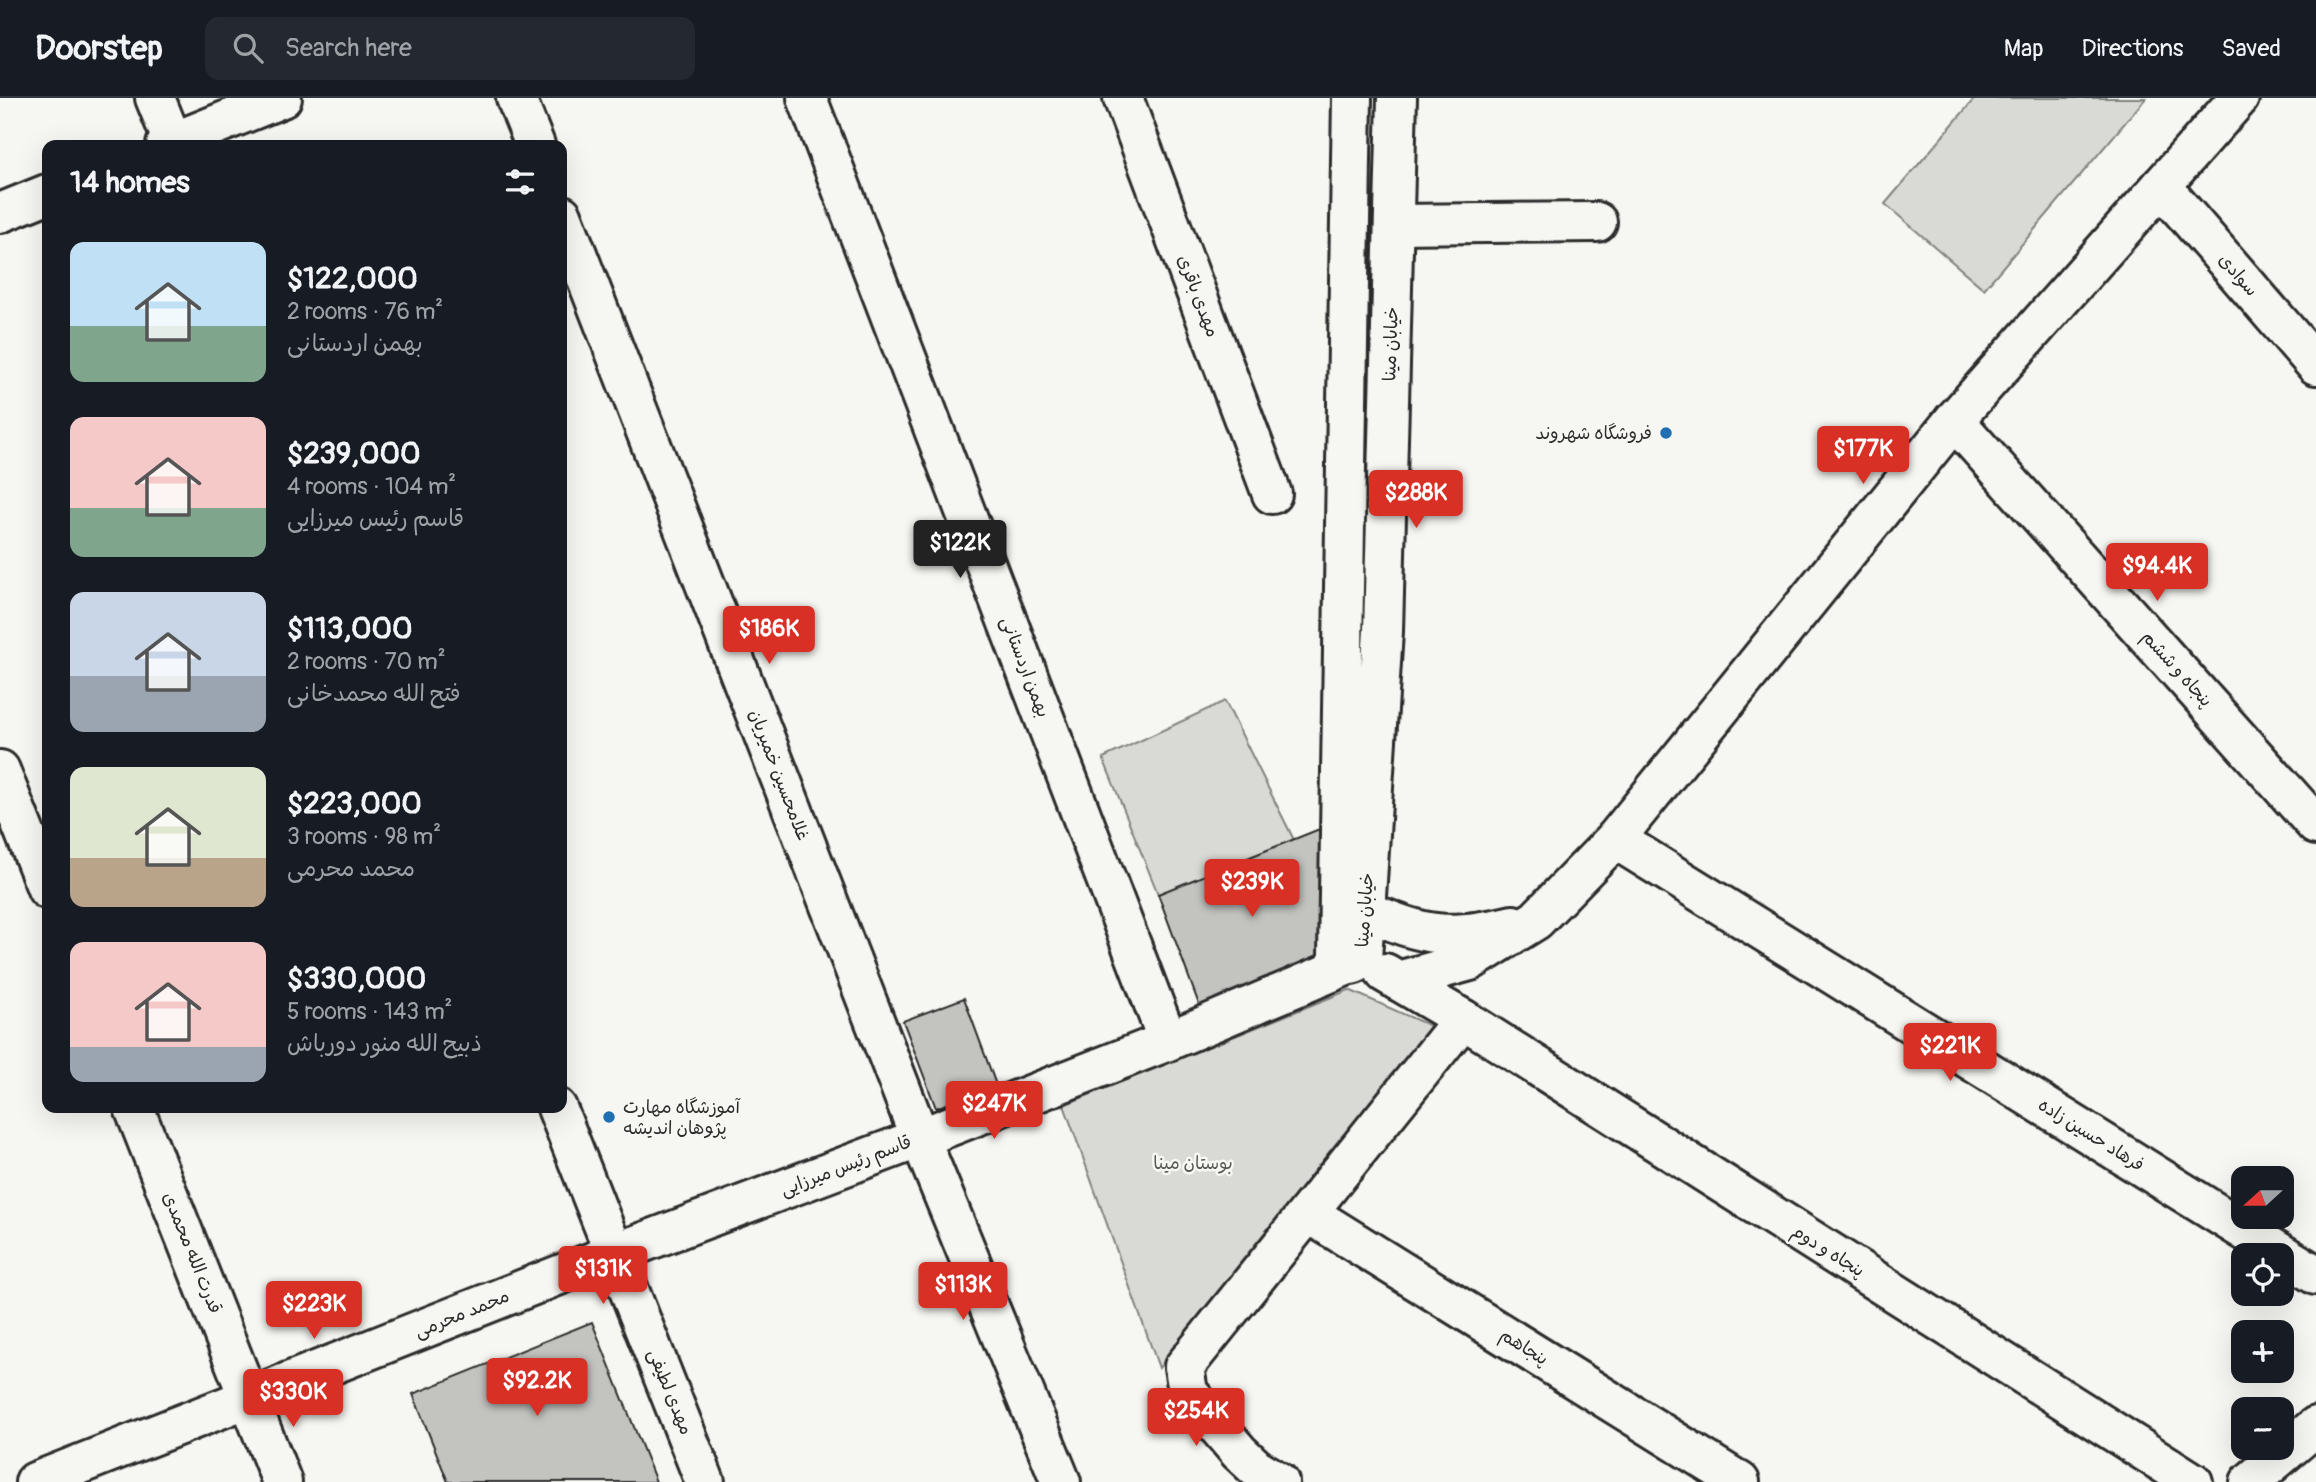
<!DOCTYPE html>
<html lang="en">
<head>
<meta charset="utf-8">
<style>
  body { margin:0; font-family:Pangolin,"Playpen Sans Arabic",sans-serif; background:#242831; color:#f1f3f6; height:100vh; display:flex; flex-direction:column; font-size:26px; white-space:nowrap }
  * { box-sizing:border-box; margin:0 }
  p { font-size:23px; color:#9ea1a6 }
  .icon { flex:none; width:38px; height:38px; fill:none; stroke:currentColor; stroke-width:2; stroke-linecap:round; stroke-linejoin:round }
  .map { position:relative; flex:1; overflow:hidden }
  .details { position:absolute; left:42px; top:42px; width:525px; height:973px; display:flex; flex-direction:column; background:#171b24; border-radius:14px; box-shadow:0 7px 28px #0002 }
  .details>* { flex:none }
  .needle { width:46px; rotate:249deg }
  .controls { position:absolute; left:2231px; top:1068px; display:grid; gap:14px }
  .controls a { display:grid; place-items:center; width:63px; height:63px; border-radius:14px; background:#171b24; box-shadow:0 7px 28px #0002; font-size:35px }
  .price { position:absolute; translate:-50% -60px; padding:0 16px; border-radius:7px; background:#d93025; color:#fff; font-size:23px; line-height:46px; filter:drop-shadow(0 2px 4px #0008) }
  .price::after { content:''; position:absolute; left:50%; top:42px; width:21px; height:16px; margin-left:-10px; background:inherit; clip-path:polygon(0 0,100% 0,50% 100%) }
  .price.active { background:#222; color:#fff }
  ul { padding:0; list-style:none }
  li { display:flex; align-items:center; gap:21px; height:175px; padding:0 28px }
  li span { display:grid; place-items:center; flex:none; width:196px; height:140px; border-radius:14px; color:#555 }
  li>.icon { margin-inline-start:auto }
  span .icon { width:84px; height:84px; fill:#fffc; stroke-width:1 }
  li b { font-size:30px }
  h2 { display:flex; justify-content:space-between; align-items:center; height:84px; padding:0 28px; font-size:30px }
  header { display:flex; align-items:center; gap:42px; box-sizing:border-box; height:98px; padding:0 35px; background:#171b24; border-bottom:2px solid #363941 }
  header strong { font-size:33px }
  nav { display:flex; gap:38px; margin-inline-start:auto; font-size:24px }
  .search { width:490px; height:63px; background:#242831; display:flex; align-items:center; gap:18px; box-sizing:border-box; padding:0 24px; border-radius:14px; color:#9ea1a6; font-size:26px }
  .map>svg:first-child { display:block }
  .green { fill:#d9d9d5; stroke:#828280; stroke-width:2 }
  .building { fill:#c3c3c0; stroke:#2b2b2b; stroke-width:2 }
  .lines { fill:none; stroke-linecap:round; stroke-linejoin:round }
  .minor-casing { stroke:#2b2b2b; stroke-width:44 }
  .major-casing { stroke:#2b2b2b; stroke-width:44 }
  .minor { stroke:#f6f6f2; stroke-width:38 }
  .major { stroke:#f6f6f2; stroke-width:38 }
  .poi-dot { fill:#1f6fb2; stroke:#f6f6f2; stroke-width:2.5 }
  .labels { text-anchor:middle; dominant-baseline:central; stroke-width:5; stroke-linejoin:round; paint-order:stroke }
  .street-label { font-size:18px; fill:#2b2b2b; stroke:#f6f6f2 }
  .poi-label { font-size:18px; fill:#2b2b2b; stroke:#f6f6f2; text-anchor:end }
  .park-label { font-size:18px; fill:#565656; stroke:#f6f6f2 }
</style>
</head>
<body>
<header>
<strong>Doorstep</strong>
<div class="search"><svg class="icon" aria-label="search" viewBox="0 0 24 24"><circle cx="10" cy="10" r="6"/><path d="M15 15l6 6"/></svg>Search here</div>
<nav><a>Map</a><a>Directions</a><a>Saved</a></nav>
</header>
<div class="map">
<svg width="2316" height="1384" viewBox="0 0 2316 1384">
  <rect width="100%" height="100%" fill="#f6f6f2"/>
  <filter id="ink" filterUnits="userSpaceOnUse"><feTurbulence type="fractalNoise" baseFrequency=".0143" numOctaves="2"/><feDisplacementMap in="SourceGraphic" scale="14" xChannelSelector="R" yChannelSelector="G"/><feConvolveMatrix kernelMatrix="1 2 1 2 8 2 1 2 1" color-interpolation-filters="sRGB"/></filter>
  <g filter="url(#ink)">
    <g class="green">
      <path d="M1975 0H2146L1984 191 1885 106Z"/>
      <path d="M1225 603 1294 742 1158 796 1103 660Z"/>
      <path d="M1349 892 1435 930 1159 1270 1064 1007Z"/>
    </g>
    <g class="building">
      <path d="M1327 728 1325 861 1201 912 1158 796Z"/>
      <path d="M964 900 996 987 936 1010 903 923Z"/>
      <path d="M592 1224 656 1384H448L413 1296Z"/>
    </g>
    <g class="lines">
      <g class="minor-casing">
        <g id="minor">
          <path d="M516 0 535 47"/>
          <path d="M807 0 1168 943"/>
          <path d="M1123 0 1272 396"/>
          <path d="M1352 0 1338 857 1341 865C1351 868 1354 868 1362 861L1383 533 1397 0"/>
          <path d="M166 47 282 0"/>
          <path d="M2161 88 2316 267"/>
          <path d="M0 115 47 96"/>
          <path d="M562 117 920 1040 1061 1384"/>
          <path d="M1394 126 1597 124"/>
          <path d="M1954 322 2316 727"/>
          <path d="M0 672 47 791"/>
          <path d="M1615 741 2316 1177"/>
          <path d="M1365 812C1425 839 1449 842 1513 827"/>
          <path d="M1385 875 1463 921 2193 1384"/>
          <path d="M1398 883 1470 863 1536 822 1615 741 1954 322 2239 0"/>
          <path d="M134 1010 282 1384"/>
          <path d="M1308 1115 1740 1384"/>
          <path d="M35 1384 615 1155 920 1040 1168 943 1348 867"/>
          <path d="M1279 1384 1256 1370 1239 1354 1188 1294 1184 1269 1463 921"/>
        </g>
      </g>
      <g class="major-casing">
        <g id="major">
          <path d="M155 0 174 47"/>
          <path d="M557 1010 705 1384"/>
          <path d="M2250 1384 2316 1328"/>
        </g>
      </g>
      <use href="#minor" class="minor"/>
      <use href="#major" class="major"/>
    </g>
  </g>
  <g class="poi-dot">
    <circle cx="1666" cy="335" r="7"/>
    <circle cx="609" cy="1019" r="7"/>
  </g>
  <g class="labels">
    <g class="street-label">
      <text transform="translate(2238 177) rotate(49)">سوادی</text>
      <text transform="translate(1198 198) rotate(69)">مهدی باقری</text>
      <text transform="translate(1391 246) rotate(-88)">خیابان مینا</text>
      <text transform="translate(1025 569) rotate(69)">بهمن اردستانی</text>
      <text transform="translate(2177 571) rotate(48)">پنجاه و ششم</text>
      <text transform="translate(779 677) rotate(69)">غلامحسین خمیریان</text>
      <text transform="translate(1365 812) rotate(-86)">خیابان مینا</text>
      <text transform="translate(2091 1037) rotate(32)">فرهاد حسین زاده</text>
      <text transform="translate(846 1068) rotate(-21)">قاسم رئیس میرزایی</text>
      <text transform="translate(1828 1153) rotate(32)">پنجاه و دوم</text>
      <text transform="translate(192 1155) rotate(68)">قدرت الله محمدی</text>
      <text transform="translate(462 1216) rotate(-22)">محمد محرمی</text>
      <text transform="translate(1524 1249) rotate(32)">پنجاهم</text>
      <text transform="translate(670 1294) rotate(68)">مهدی لطیفی</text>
    </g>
    <g class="poi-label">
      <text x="1652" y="335">فروشگاه شهروند</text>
      <text x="623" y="1009" text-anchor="start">آموزشگاه مهارت<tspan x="623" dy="21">پژوهان اندیشه</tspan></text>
    </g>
    <g class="park-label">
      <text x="1193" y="1065">بوستان مینا</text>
    </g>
  </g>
</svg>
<div class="controls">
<a><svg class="needle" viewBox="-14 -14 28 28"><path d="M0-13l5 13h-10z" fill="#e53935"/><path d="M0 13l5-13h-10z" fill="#9ea1a6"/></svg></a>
<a><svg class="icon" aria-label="locate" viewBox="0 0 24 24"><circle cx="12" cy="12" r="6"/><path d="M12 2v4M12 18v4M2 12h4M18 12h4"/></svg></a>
<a>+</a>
<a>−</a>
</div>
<b class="price" style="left:1863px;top:388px">$177K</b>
<b class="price" style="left:1416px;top:432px">$288K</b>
<b class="price active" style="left:960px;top:482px">$122K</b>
<b class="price" style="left:2157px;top:505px">$94.4K</b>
<b class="price" style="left:769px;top:568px">$186K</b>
<b class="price" style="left:1252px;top:821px">$239K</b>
<b class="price" style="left:1950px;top:985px">$221K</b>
<b class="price" style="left:994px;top:1043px">$247K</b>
<b class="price" style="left:603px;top:1208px">$131K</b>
<b class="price" style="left:963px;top:1224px">$113K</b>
<b class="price" style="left:314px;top:1243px">$223K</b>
<b class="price" style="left:537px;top:1320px">$92.2K</b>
<b class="price" style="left:293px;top:1331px">$330K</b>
<b class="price" style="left:1196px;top:1350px">$254K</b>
<section class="details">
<h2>14 homes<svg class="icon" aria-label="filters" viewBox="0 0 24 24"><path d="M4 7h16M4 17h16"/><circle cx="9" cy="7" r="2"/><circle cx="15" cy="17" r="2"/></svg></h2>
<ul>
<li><span style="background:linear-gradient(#bfe0f5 60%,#7fa58c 0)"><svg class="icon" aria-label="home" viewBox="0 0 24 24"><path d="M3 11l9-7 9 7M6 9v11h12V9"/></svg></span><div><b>$122,000</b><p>2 rooms · 76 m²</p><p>بهمن اردستانی</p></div></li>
<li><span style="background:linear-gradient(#f6c9c9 65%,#7fa58c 0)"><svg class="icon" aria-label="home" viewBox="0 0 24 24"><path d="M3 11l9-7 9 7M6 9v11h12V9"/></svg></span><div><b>$239,000</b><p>4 rooms · 104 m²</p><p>قاسم رئیس میرزایی</p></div></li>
<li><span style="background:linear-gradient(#c9d6e8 60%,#9aa5b1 0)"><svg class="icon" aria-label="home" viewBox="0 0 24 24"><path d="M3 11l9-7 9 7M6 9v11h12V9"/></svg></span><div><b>$113,000</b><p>2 rooms · 70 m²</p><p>فتح الله محمدخانی</p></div></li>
<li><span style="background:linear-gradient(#dfe7d0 65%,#b9a48a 0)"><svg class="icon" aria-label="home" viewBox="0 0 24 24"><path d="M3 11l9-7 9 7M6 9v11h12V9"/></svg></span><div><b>$223,000</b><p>3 rooms · 98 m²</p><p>محمد محرمی</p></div></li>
<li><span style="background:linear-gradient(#f6c9c9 75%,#9aa5b1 0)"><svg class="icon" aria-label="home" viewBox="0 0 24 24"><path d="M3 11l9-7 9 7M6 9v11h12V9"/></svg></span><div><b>$330,000</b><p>5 rooms · 143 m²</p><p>ذبیح الله منور دورباش</p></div></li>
</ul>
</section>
</div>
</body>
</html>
